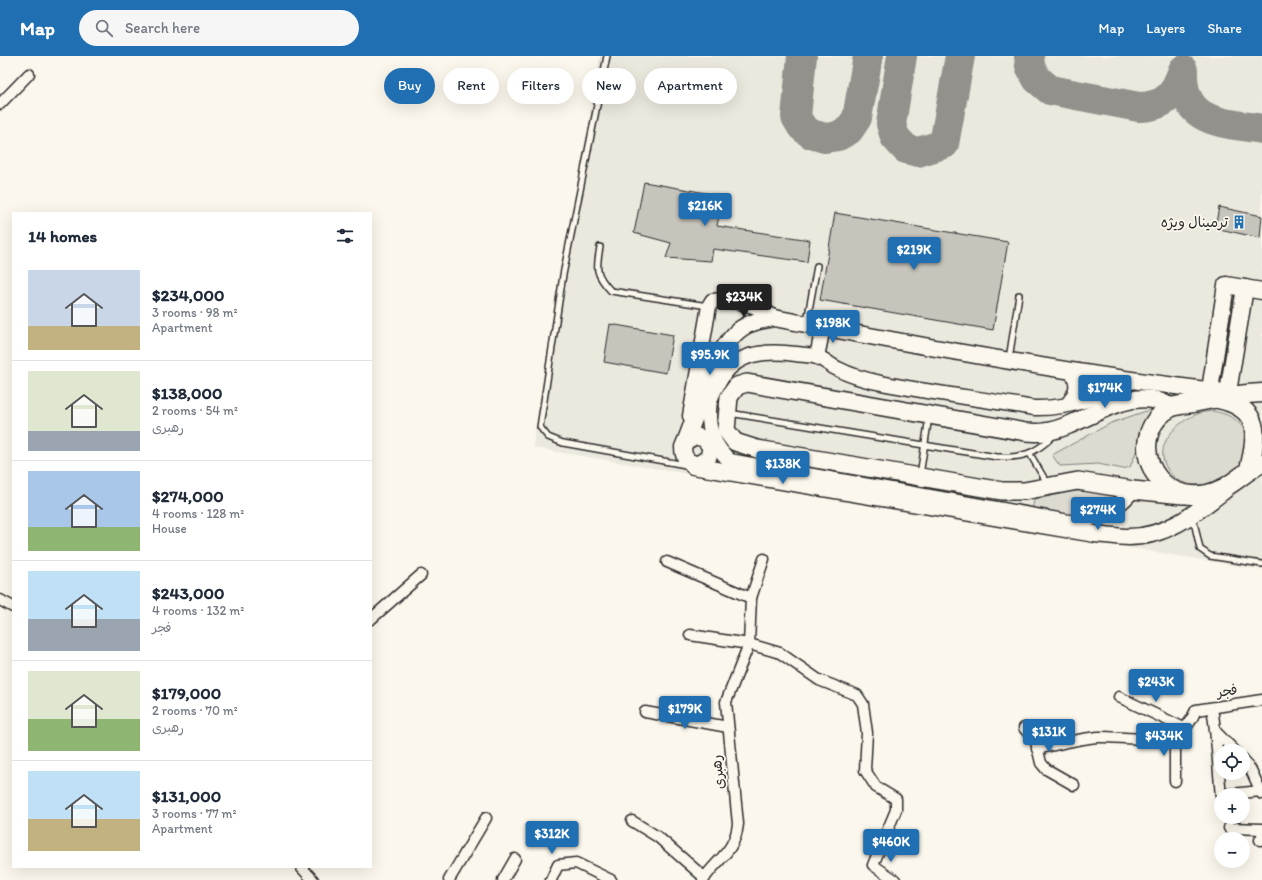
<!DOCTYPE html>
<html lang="en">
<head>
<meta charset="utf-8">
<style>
  body { margin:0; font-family:Itim,"Playpen Sans Arabic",sans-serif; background:#f6f6f7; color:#1f2937; height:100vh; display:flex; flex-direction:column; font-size:15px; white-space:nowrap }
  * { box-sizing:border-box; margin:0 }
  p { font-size:13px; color:#747a83 }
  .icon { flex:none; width:22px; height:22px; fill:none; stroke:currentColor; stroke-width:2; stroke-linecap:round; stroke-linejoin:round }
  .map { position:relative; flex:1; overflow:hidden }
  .details { position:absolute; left:12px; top:156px; width:360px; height:656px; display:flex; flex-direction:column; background:#fff; border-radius:0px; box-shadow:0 4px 16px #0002 }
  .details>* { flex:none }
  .guide { position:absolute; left:384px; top:12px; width:380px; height:36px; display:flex; gap:8px }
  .controls { position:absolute; left:1214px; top:688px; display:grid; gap:8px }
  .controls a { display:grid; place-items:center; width:36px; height:36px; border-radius:50%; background:#fff; box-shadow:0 4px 16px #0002; font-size:20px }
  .price { position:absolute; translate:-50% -34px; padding:0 9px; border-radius:4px; background:#1f6fb2; color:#fff; font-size:13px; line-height:26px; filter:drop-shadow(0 1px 2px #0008) }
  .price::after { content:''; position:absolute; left:50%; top:24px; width:12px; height:9px; margin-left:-6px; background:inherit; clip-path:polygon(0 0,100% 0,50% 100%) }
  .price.current { background:#222; color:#fff }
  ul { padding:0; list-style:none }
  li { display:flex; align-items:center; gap:12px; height:100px; padding:0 16px }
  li+li { border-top:1px solid #e0e1e3 }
  li span { display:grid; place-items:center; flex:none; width:112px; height:80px; border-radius:0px; color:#555 }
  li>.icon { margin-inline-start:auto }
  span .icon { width:48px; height:48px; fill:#fffc; stroke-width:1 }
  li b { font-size:17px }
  h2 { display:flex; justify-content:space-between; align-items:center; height:48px; padding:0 16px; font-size:17px }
  .pill { padding:0 14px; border-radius:18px; background:#fff; box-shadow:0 4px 16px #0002; font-size:14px; line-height:36px }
  .pill.current { background:#1f6fb2; color:#fff }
  header { display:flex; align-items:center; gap:24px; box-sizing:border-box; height:56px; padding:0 20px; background:#1f6fb2; color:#fff }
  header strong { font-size:19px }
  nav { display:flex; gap:22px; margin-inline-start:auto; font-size:14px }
  .search { width:280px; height:36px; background:#f6f6f7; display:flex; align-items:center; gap:10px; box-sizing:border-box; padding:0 14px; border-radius:22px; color:#747a83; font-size:15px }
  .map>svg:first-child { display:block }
  .built { fill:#ebe8de }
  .green { fill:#dddad0; stroke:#84827e }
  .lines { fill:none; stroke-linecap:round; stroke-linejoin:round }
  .taxiway { stroke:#93918c; stroke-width:30 }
  .building { fill:#c7c4bc; stroke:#2b2b2b }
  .service-casing { stroke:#2b2b2b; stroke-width:8 }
  .minor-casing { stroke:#2b2b2b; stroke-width:13 }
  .secondary-casing { stroke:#2b2b2b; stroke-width:17 }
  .primary-casing { stroke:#2b2b2b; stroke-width:19 }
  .trunk-casing { stroke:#2b2b2b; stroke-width:20 }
  .motorway-casing { stroke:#2b2b2b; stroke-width:21 }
  .service { stroke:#fbf7ec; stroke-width:5 }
  .minor { stroke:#fbf7ec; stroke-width:10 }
  .secondary { stroke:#fbf7ec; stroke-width:14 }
  .primary { stroke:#fbf7ec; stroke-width:16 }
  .trunk { stroke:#fbf7ec; stroke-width:17 }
  .motorway { stroke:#fbf7ec; stroke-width:18 }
  .labels { text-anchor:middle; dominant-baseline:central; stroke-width:3.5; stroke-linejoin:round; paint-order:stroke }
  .poi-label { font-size:14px; fill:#2b2b2b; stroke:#fbf7ec; text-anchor:end }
  .street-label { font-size:14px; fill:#2b2b2b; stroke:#fbf7ec }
</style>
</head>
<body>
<header>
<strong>Map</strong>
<div class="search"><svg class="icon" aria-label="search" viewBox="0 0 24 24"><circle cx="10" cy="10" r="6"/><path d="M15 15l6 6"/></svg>Search here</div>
<nav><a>Map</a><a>Layers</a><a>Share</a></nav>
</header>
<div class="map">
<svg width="1262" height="824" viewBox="0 0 1262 824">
  <rect width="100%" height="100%" fill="#fbf7ec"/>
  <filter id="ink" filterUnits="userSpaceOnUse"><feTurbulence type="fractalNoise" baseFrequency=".025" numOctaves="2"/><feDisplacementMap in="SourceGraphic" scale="8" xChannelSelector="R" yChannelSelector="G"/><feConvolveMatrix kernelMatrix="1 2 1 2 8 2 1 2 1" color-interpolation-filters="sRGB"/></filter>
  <g filter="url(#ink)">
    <path class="built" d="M600 0H1262V514L534 392V379Z"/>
    <g class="green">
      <path d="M1155 352C1155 365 1143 375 1139 387 1136 396 1134 403 1130 411L1123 413 1098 408 1060 410 1052 399 1111 367Z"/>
      <path d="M1213 355C1232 359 1238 363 1248 380 1246 388 1246 401 1242 407 1230 427 1192 437 1174 421 1149 397 1170 370 1195 359 1200 356 1207 356 1213 355Z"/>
      <path d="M1070 435H1087L1117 441C1090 465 1064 459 1032 455L1034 444Z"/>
    </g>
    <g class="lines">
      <g class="taxiway">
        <path d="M802 0 796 61 802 71 811 78 825 82 838 80 849 74 857 62 868 0"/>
        <path d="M902 0 891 68 895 81 906 93 918 96 944 88 960 0"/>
        <path d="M1029 0 1030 10 1037 23 1050 34 1139 51C1167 50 1174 39 1183 14 1181 68 1221 66 1262 73"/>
      </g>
    </g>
    <g class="building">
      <path d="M644 126 723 140 717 170 810 184 807 206 713 193 711 205 666 202 671 187 634 177Z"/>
      <path d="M1219 151 1262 160 1260 182 1215 172Z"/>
      <path d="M835 157 1008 186 993 274 820 244Z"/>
      <path d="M610 268 673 279 666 317 604 306Z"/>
    </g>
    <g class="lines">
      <g class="service-casing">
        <g id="service">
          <path d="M607 0 563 219 540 371 548 381 563 387 686 409"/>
          <path d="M600 191C596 213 595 218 611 235L708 250"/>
          <path d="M807 265 817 210"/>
          <path d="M1009 303 1019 239"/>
          <path d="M729 357 997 401C1022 402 1035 398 1053 380"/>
          <path d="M1030 398 1047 427"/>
          <path d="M920 419 929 361"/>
          <path d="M1190 462 1195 470 1200 493 1210 500 1262 508"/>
        </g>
      </g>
      <g class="minor-casing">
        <g id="minor">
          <path d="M0 48 29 18"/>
          <path d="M667 506 751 542"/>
          <path d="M0 544 13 551"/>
          <path d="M371 563 421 519"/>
          <path d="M690 579 749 588 780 597 819 624 857 639 863 648 867 677 865 714 876 731 896 743V754L873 809 895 824"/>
          <path d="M1119 641 1184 672"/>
          <path d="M1212 652C1217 681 1218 711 1221 740"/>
          <path d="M645 656 728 671"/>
          <path d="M1024 672 1036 686 1041 707 1046 713 1074 729"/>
          <path d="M1216 676 1235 695"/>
          <path d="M1037 693C1057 688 1077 683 1098 681 1119 680 1162 688 1180 676 1188 671 1192 663 1196 654L1262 644"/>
          <path d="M1243 703 1251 714 1262 738"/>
          <path d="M1175 725V678"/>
          <path d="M1221 739 1261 735"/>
          <path d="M632 765 658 781 705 822"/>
          <path d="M1229 772 1262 773"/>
          <path d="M1260 784 1262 780"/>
          <path d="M301 811 313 824"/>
          <path d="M449 824 486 762"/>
          <path d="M503 824 515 803"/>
          <path d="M551 824 558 809 576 807 611 824"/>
          <path d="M703 824C717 803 735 796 738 768L726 646 749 588 751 542 764 503"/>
        </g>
      </g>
      <g class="secondary-casing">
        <g id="secondary">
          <path d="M817 301 823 271"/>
          <path d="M1068 348C1077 336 1080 328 1071 315"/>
          <path d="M690 360 709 250 712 245C732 242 760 249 774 262"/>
          <path d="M1066 467C1092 465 1117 455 1133 434"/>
          <path d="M1075 467 730 405C714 390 708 375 709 354 709 344 714 334 719 326 735 296 765 294 796 298 802 299 811 299 817 301 824 303 831 310 838 313 851 320 866 324 881 327 932 337 983 343 1034 352 1071 353 1100 340 1133 325"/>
        </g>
      </g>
      <g class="primary-casing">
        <g id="primary">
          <path d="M1210 334 1226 229 1262 235"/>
          <path d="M1228 336 1245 232"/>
          <path d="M685 386 695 380 705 383 711 392 708 402 699 408C688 408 683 402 683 391 698 359 713 291 742 272 752 265 763 264 774 262 926 291 1078 319 1231 337"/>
          <path d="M694 408 693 410 1095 478C1106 479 1118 481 1129 481 1167 481 1197 456 1225 434"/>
        </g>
      </g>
      <g class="trunk-casing">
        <path id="trunk" d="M1173 351C1167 349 1161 346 1155 344 1115 336 1082 371 1044 376 1038 377 1031 376 1026 376L747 327 737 330 729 341 726 374 735 386 757 393 1002 435H1024L1078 425 1133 434 1183 439"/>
      </g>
      <g class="motorway-casing">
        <g id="motorway">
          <path d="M1262 337C1238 338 1216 342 1193 347 1186 348 1178 349 1172 351 1125 375 1149 449 1207 438 1231 433 1241 417 1262 407"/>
          <path d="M1218 343C1261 352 1258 378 1249 413"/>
        </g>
      </g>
      <use href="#service" class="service"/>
      <use href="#minor" class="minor"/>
      <use href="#secondary" class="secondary"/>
      <use href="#primary" class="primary"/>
      <use href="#trunk" class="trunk"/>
      <use href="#motorway" class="motorway"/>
    </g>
  </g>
  <defs>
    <g id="building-bare" transform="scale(1.08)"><path d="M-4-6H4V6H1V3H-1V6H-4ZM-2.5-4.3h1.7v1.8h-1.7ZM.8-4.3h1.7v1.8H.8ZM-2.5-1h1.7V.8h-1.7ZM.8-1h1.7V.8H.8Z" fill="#1f6fb2" stroke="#fbf7ec" stroke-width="2.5" paint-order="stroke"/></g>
  </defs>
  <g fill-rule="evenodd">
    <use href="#building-bare" x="1239" y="166"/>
  </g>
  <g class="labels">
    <g class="poi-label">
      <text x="1228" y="166">ترمینال ویژه</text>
    </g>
    <g class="street-label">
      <text transform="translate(1227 635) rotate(-9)">فجر</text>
      <text transform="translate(718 716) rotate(-96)">رهبری</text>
    </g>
  </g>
</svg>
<div class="controls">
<a><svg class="icon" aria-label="locate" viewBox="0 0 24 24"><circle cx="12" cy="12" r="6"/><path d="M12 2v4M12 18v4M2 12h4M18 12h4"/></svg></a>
<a>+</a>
<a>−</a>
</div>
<b class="price" style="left:705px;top:171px">$216K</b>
<b class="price" style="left:914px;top:215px">$219K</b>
<b class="price current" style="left:744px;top:262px">$234K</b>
<b class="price" style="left:833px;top:288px">$198K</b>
<b class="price" style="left:710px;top:320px">$95.9K</b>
<b class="price" style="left:1105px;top:353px">$174K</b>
<b class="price" style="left:783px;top:429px">$138K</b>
<b class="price" style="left:1098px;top:475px">$274K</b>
<b class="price" style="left:1156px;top:647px">$243K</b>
<b class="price" style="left:685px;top:674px">$179K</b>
<b class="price" style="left:1049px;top:697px">$131K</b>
<b class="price" style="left:1164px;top:701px">$434K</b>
<b class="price" style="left:552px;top:799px">$312K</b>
<b class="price" style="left:891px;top:807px">$460K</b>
<div class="guide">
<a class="pill current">Buy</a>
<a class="pill">Rent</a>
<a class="pill">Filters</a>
<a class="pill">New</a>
<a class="pill">Apartment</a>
</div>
<section class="details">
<h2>14 homes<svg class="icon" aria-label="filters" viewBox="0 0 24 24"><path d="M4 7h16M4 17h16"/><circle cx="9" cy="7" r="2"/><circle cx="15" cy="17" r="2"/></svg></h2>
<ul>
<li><span style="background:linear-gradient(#c9d6e8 70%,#c2b280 0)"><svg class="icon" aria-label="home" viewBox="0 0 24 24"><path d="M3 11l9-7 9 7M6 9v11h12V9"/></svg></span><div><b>$234,000</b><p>3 rooms · 98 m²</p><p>Apartment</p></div></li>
<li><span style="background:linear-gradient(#dfe7d0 75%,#9aa5b1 0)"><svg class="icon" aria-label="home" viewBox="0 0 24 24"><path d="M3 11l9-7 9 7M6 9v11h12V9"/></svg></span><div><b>$138,000</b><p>2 rooms · 54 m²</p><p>رهبری</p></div></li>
<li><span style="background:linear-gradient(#a9c7e8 70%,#8fb573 0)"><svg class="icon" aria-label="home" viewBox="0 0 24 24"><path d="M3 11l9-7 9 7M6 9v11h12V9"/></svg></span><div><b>$274,000</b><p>4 rooms · 128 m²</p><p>House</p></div></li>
<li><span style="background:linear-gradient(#bfe0f5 60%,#9aa5b1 0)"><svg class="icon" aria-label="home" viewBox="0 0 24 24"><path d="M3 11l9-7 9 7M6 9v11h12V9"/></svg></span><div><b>$243,000</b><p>4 rooms · 132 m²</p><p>فجر</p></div></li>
<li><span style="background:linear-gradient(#dfe7d0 60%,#8fb573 0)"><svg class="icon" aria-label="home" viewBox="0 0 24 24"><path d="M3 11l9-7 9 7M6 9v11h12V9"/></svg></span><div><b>$179,000</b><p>2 rooms · 70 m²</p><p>رهبری</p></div></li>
<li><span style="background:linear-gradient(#bfe0f5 60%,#c2b280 0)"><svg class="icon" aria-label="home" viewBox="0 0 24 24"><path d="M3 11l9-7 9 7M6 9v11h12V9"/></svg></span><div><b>$131,000</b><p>3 rooms · 77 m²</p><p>Apartment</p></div></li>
</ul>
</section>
</div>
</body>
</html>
